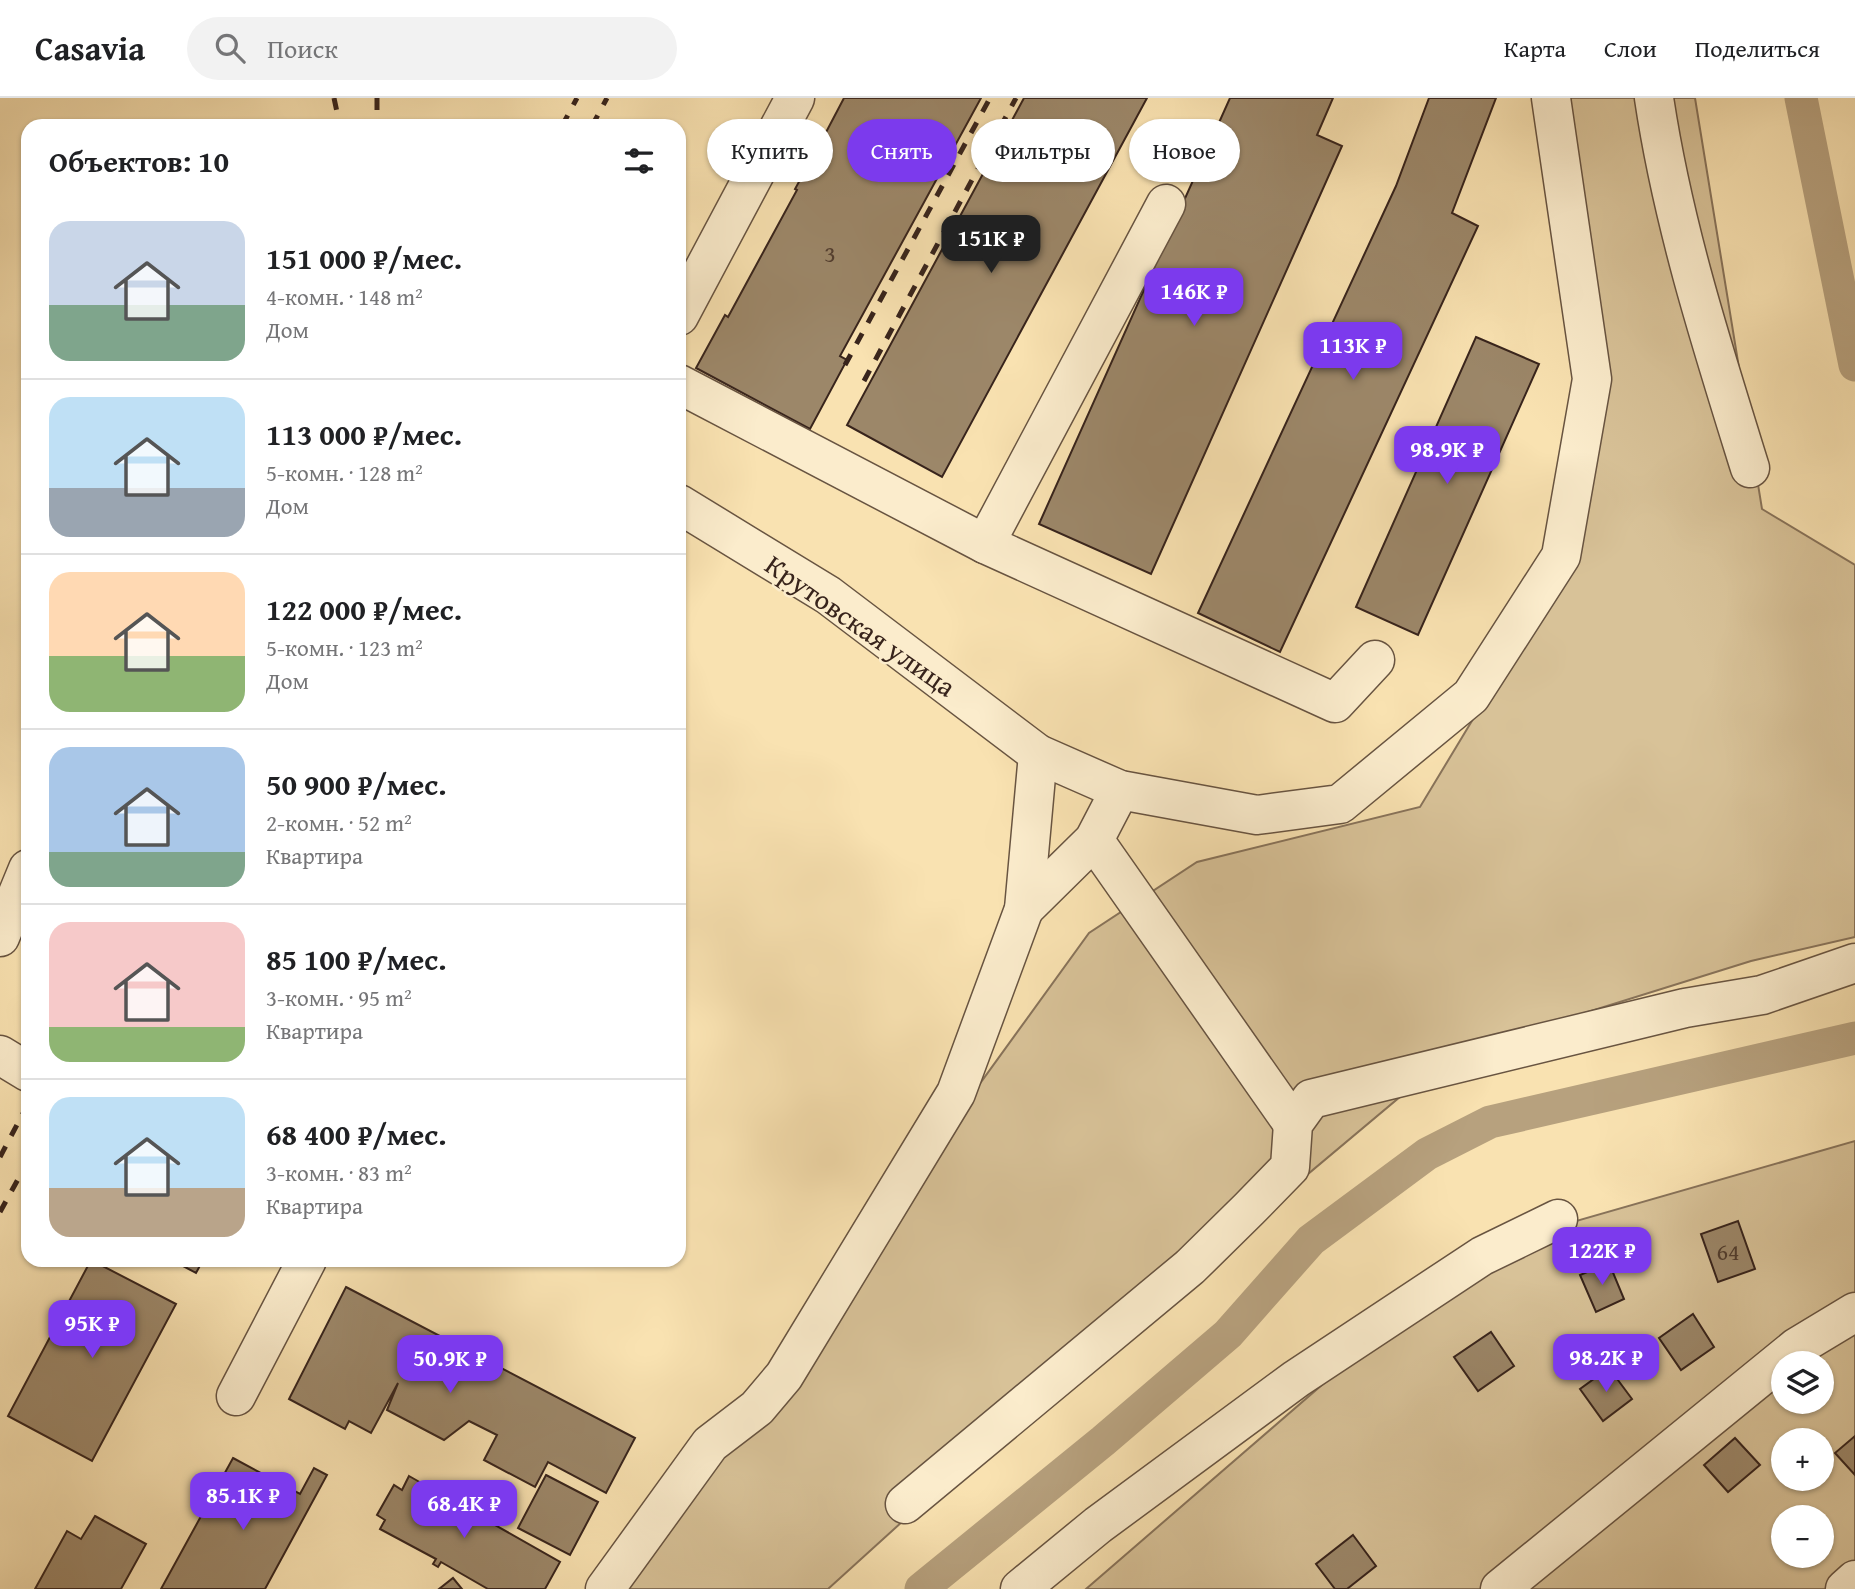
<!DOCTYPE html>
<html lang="ru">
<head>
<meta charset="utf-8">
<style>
  body { margin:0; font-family:"Gentium Book Plus",serif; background:#f2f2f2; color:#202124; height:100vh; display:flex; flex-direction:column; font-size:26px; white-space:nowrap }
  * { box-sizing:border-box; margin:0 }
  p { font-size:23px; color:#757577 }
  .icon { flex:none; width:38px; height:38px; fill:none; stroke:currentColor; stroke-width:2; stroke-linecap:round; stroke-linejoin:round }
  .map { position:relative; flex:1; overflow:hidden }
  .panel { position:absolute; left:21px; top:21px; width:665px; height:1148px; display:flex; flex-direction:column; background:#fff; border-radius:21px; box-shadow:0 2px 5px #0004 }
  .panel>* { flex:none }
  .top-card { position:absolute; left:707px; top:21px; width:665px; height:63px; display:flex; gap:14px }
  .controls { position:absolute; left:1771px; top:1253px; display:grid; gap:14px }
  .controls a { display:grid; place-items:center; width:63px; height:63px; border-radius:50%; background:#fff; box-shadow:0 2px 5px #0004; font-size:35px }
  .price { position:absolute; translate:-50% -60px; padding:0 16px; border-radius:14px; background:#7c3aed; color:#fff; font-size:23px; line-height:46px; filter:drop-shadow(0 2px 4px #0008) }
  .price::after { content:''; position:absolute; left:50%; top:42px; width:21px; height:16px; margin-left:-10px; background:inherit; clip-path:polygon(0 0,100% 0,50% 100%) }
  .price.current { background:#222; color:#fff }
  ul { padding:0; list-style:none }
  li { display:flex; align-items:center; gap:21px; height:175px; padding:0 28px }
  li+li { border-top:2px solid #e0e0e0 }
  li span { display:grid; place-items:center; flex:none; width:196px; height:140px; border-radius:21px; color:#555 }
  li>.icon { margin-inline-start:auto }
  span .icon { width:84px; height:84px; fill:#fffc; stroke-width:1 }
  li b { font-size:30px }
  h2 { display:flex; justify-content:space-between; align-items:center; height:84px; padding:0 28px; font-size:30px }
  .chip { padding:0 24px; border-radius:32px; background:#fff; box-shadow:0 2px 5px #0004; font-size:24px; line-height:63px }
  .chip.current { background:#7c3aed; color:#fff }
  header { display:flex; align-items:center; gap:42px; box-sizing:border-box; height:98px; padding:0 35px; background:#fff; border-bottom:2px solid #e0e0e0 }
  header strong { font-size:33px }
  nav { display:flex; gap:38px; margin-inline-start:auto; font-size:24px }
  .search { width:490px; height:63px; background:#f2f2f2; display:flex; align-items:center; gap:18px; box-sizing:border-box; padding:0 24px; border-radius:38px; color:#757577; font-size:26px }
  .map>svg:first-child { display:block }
  .green { fill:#d8c298; stroke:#88735a; stroke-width:2; fill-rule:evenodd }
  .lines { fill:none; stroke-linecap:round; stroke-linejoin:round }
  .canal { stroke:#b7a17e; stroke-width:33 }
  .building { fill:#9c8769; stroke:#38241c; stroke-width:2 }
  .minor-casing { stroke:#685441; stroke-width:41 }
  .minor { stroke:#fbeccc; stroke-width:38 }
  .rail { stroke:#38241c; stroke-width:5; stroke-dasharray:12 12; stroke-linecap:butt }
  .labels { text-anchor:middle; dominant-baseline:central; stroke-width:5; stroke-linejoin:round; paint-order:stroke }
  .number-label { font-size:24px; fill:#513d2f }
  .street-label { font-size:28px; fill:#38241c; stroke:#fbeccc }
</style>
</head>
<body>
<header>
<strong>Casavia</strong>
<div class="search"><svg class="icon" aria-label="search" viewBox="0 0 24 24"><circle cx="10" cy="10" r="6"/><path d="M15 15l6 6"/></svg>Поиск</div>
<nav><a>Карта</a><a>Слои</a><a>Поделиться</a></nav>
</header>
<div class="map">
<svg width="1855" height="1491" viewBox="0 0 1855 1491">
  <rect width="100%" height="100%" fill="#f9e2b1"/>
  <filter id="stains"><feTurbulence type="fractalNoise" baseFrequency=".00286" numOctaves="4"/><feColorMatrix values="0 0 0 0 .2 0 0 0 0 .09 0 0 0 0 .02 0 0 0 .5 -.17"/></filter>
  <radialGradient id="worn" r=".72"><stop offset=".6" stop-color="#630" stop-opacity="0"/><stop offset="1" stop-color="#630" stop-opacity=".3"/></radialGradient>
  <g class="green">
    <path d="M1570 0H1695L1762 411 1855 467V839L1751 863 1450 957 1011 1325 828 1491H614L1089 835 1197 764 1420 709 1569 462 1588 131Z"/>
    <path d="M1855 1043V1491H1086L1479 1151ZM1783 1265H1822V1304H1783ZM1783 1342H1822V1381H1783ZM1783 1419H1822V1458H1783Z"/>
  </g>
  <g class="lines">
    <g class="canal">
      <path d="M1801 0 1855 267"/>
      <path d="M921 1491 1103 1343 1228 1236 1311 1142 1427 1056 1490 1024 1855 940"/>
    </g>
  </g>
  <g class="building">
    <path d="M844 0H981L840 258 847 262 810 331 696 270 725 217 728 219 797 92 795 91 811 62 805 50 809 41 823 40Z"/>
    <path d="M1024 0H1147L942 379 847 327Z"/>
    <path d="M1230 0H1333L1317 37 1342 48 1151 476 1039 426Z"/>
    <path d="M1429 0H1496L1452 115 1478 128 1280 554 1198 515 1396 88Z"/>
    <path d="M1476 239 1539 266 1418 537 1356 509Z"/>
    <path d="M1738 1123 1755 1171 1718 1184 1701 1136Z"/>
    <path d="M91 1162 176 1206 92 1363 8 1318Z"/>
    <path d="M172 1162H203L196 1175Z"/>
    <path d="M1609 1165 1624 1201 1596 1214 1580 1177Z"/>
    <path d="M346 1189 635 1340 606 1395 548 1364 535 1389 484 1362 497 1337 469 1323 444 1342 387 1312 398 1285 371 1335 349 1323 345 1331 289 1301Z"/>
    <path d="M1693 1216 1714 1249 1681 1272 1659 1240Z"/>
    <path d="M1491 1234 1514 1268 1478 1293 1454 1259Z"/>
    <path d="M1609 1270 1632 1301 1603 1323 1580 1291Z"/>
    <path d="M1855 1338V1377L1835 1355Z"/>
    <path d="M1735 1340 1760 1367 1728 1394 1704 1367Z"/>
    <path d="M233 1360 300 1396 314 1370 327 1377 265 1491H161Z"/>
    <path d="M546 1377 598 1404 570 1457 518 1430Z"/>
    <path d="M409 1378 560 1464 545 1491H488L441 1464 438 1469 433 1466 436 1461 380 1431 385 1422 377 1417 394 1387 402 1392Z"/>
    <path d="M95 1418 146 1446 121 1491H35L67 1433 81 1441Z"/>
    <path d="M1353 1437 1376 1468 1347 1491H1335L1316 1466Z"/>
    <path d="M453 1480 462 1491H439Z"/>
  </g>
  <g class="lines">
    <g class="minor-casing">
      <g id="minor">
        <path d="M1654 0C1673 127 1712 248 1750 370"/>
        <path d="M679 218 795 0"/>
        <path d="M679 286 985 446 1166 106"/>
        <path d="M679 406 828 497 1038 656 1120 692 1257 717 1340 706 1471 598 1561 458 1592 281 1551 0"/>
        <path d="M985 446 1335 605 1375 562"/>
        <path d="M1094 742 1293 1026"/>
        <path d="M1024 811 1094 742 1120 692"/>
        <path d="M0 839 28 771"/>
        <path d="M0 957 28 974"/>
        <path d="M236 1298 307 1162"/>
        <path d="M905 1406 1190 1169 1249 1111 1290 1069 1293 1026 1311 1001 1685 910 1762 897 1855 865"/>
        <path d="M605 1491 710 1346 757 1310 784 1278 956 995 1024 811 1038 656"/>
        <path d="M1020 1491 1098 1427 1296 1281 1482 1158 1558 1121"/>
        <path d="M1500 1491 1797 1249 1855 1214"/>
        <path d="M1845 1491 1855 1482"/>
      </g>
    </g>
    <use href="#minor" class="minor"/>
    <g class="rail">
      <path d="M334 0 340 28"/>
      <path d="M377 0V28"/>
      <path d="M562 28 577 0"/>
      <path d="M592 28 607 0"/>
      <path d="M845 267 990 0"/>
      <path d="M864 283 1016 0"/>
      <path d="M0 1059 28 1006"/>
      <path d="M0 1114 28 1063"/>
    </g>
  </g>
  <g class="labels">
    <g class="number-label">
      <text x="830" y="155">3</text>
      <text x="1728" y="1153">64</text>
    </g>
    <g class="street-label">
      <text transform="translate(861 527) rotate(35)">Крутовская улица</text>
    </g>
  </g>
  <rect width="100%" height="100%" filter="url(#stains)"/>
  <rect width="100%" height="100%" fill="url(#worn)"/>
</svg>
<div class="controls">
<a><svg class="icon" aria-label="layers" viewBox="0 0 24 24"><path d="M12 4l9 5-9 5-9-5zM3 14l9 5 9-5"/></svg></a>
<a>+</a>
<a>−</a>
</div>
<b class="price current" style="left:991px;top:177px">151K ₽</b>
<b class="price" style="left:1194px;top:230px">146K ₽</b>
<b class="price" style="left:1353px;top:284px">113K ₽</b>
<b class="price" style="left:1447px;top:388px">98.9K ₽</b>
<b class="price" style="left:1602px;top:1189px">122K ₽</b>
<b class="price" style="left:92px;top:1262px">95K ₽</b>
<b class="price" style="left:1606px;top:1296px">98.2K ₽</b>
<b class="price" style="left:450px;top:1297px">50.9K ₽</b>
<b class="price" style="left:243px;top:1434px">85.1K ₽</b>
<b class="price" style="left:464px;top:1442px">68.4K ₽</b>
<div class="top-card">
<a class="chip">Купить</a>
<a class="chip current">Снять</a>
<a class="chip">Фильтры</a>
<a class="chip">Новое</a>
</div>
<section class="panel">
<h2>Объектов: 10<svg class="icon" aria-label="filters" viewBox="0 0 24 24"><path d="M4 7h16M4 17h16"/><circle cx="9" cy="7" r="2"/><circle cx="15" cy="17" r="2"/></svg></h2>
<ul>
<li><span style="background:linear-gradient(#c9d6e8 60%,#7fa58c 0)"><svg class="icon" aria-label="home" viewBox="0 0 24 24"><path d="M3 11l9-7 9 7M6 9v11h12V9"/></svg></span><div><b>151 000 ₽/мес.</b><p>4-комн. · 148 m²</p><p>Дом</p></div></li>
<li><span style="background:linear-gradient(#bfe0f5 65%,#9aa5b1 0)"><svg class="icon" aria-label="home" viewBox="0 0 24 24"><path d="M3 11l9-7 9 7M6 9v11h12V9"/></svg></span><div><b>113 000 ₽/мес.</b><p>5-комн. · 128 m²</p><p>Дом</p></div></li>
<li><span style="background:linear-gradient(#ffd9b3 60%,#8fb573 0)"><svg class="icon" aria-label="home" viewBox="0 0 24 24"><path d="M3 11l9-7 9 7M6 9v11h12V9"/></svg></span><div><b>122 000 ₽/мес.</b><p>5-комн. · 123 m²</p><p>Дом</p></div></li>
<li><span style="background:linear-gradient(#a9c7e8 75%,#7fa58c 0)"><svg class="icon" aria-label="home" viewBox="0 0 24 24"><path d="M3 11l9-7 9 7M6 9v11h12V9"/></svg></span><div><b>50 900 ₽/мес.</b><p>2-комн. · 52 m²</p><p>Квартира</p></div></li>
<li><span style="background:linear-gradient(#f6c9c9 75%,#8fb573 0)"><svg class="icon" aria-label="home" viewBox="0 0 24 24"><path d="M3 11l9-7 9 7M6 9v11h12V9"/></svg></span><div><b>85 100 ₽/мес.</b><p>3-комн. · 95 m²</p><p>Квартира</p></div></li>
<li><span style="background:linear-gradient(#bfe0f5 65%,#b9a48a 0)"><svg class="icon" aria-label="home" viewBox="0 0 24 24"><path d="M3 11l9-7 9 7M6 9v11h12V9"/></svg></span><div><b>68 400 ₽/мес.</b><p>3-комн. · 83 m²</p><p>Квартира</p></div></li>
</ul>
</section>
</div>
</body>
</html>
